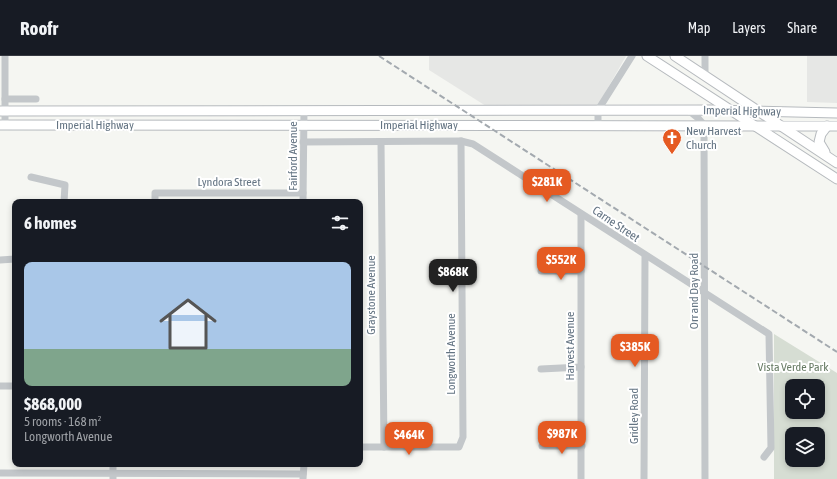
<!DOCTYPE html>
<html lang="en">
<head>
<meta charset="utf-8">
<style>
  body { margin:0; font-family:"Asap Condensed",sans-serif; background:#242831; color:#f1f3f6; height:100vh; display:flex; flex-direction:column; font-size:15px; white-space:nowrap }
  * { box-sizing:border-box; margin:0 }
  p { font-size:13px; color:#9ea1a6 }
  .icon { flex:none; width:22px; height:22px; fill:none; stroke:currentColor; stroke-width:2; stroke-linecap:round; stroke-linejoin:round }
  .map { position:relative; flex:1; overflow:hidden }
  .panel { position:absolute; left:12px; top:143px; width:351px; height:268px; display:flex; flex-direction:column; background:#171b24; border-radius:8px; box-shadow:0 2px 6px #0003 }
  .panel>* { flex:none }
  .tools { position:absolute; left:785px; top:323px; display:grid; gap:8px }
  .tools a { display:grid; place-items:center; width:40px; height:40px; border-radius:8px; background:#171b24; box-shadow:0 2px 6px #0003; font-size:20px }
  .price { position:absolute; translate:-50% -34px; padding:0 9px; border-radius:8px; background:#e55a22; color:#fff; font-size:13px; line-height:26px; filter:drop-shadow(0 1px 2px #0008) }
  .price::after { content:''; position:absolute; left:50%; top:24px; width:12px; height:9px; margin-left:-6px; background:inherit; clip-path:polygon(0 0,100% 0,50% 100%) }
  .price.current { background:#222; color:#fff }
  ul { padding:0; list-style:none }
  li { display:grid; align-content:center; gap:8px; height:212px; padding:0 12px }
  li+li { border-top:1px solid #363941 }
  li span { display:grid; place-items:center; height:124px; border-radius:8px; color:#555 }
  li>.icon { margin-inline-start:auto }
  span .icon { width:72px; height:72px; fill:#fffc; stroke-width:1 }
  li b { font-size:17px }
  h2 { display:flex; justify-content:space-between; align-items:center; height:48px; padding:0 12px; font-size:17px }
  header { display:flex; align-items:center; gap:24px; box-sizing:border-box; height:56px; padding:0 20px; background:#171b24; border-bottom:1px solid #363941 }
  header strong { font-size:19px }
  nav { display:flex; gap:22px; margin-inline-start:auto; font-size:14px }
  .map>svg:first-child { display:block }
  .built { fill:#e6e7e5 }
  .green { fill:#d6ddd3; fill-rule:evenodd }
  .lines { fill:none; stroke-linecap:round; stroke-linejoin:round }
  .major-casing { stroke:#b6babe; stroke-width:11 }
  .minor { stroke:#c3c7ca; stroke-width:7 }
  .major { stroke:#fff; stroke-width:9 }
  .rail { stroke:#a3a9af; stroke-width:2; stroke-dasharray:6 3; stroke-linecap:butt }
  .labels { text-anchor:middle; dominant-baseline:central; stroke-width:4; stroke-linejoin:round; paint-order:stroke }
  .street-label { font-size:12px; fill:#647483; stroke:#fff }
  .poi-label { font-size:12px; fill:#647483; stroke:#fff; text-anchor:start }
  .park-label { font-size:12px; fill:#667a63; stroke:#fff }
</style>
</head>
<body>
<header>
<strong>Roofr</strong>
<nav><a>Map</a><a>Layers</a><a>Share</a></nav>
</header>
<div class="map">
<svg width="837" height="423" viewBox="0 0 837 423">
  <rect width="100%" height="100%" fill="#f5f6f2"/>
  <g class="built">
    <path d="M429 0H626L597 51 486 50 429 14Z"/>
    <path d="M807 0H837V47L807 46Z"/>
  </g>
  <path class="green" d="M774 278 837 317V423H774ZM792 330H818V356H792ZM792 378H818V404H792Z"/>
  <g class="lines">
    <g class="major-casing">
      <g id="major">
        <path d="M647 0 837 123"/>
        <path d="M675 0 837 107"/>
        <path d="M0 55 713 54 837 57"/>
        <path d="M0 69 837 70"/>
        <path d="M825 96 819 86 821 78 827 70"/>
      </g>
    </g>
    <g class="minor">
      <path d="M5 0V69"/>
      <path d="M705 0V19"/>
      <path d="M5 43H36"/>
      <path d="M688 54 698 62 704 69 705 423"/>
      <path d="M598 69V54L632 0"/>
      <path d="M303 86 461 85 473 88 769 278 771 392 764 401"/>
      <path d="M381 86 384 391"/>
      <path d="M31 121 65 129 64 146"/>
      <path d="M155 146V137H303"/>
      <path d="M303 146 304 54"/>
      <path d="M581 158V423"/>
      <path d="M0 204 15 203"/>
      <path d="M541 215H581"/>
      <path d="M541 313 581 311"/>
      <path d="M0 330H15"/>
      <path d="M542 390H582"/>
      <path d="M360 391H459L463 381 461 85"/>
      <path d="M0 417 303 418"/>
      <path d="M113 423V408"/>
      <path d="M303 423 304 408"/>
      <path d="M644 423 645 200"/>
    </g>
    <use href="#major" class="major"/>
    <path class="rail" d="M379 0 837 296"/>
  </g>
  <defs>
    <g id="church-pin" transform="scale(1)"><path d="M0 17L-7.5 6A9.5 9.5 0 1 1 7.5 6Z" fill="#e55a22" stroke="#fff"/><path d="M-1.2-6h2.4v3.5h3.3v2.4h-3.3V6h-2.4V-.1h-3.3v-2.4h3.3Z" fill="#fff"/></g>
  </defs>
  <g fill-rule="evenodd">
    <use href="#church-pin" x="672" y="82"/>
  </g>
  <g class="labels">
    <g class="street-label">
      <text transform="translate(742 55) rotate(1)">Imperial Highway</text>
      <text x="95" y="69">Imperial Highway</text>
      <text x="419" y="69">Imperial Highway</text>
      <text transform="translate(293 100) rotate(-90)">Fairford Avenue</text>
      <text x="229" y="126">Lyndora Street</text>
      <text transform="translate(616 168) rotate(34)">Carne Street</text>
      <text transform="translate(694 235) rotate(-90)">Orr and Day Road</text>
      <text transform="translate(371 239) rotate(-90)">Graystone Avenue</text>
      <text transform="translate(570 290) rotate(-90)">Harvest Avenue</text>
      <text transform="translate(451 298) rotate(-90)">Longworth Avenue</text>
      <text transform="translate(634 360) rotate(-90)">Gridley Road</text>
    </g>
    <g class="poi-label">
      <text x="686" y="75">New Harvest<tspan x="686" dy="14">Church</tspan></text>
    </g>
    <g class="park-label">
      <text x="793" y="311">Vista Verde Park</text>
    </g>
  </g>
</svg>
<div class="tools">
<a><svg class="icon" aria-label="locate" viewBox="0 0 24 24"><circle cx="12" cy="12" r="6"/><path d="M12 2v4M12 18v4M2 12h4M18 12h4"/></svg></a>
<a><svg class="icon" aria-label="layers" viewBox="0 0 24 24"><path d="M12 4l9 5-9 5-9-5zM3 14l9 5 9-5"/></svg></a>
</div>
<b class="price" style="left:547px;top:147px">$281K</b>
<b class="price" style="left:561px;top:225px">$552K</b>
<b class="price current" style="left:453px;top:237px">$868K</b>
<b class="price" style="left:635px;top:312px">$385K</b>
<b class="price" style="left:562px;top:399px">$987K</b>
<b class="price" style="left:409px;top:400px">$464K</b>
<section class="panel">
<h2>6 homes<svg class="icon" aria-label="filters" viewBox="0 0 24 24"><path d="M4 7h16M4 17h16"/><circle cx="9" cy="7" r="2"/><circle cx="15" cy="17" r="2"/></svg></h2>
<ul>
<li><span style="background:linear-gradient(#a9c7e8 70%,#7fa58c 0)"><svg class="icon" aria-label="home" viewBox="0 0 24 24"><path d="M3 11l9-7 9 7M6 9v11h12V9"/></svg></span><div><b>$868,000</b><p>5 rooms · 168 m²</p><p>Longworth Avenue</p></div></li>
</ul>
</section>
</div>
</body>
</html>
